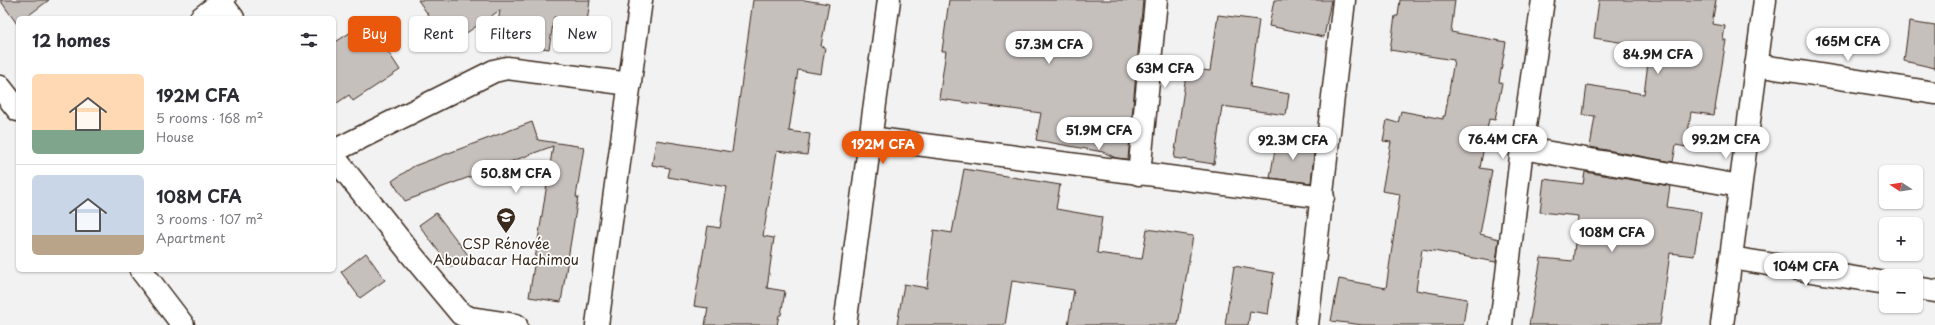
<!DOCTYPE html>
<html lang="en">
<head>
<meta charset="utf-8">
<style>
  body { margin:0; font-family:"Playpen Sans",sans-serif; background:#f7f7f7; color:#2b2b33; height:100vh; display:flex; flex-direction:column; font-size:15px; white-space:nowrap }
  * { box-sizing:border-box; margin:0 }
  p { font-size:13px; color:#7c7c81 }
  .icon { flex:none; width:22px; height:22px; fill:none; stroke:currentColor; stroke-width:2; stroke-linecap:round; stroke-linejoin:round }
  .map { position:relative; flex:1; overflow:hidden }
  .details { position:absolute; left:16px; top:16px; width:320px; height:256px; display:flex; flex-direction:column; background:#fff; border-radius:6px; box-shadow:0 1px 3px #0004 }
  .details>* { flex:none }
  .guide { position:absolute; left:348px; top:16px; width:380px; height:36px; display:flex; gap:8px }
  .needle { width:26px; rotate:282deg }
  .tools { position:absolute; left:1879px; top:165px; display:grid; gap:8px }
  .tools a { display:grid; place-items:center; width:44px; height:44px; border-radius:6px; background:#fff; box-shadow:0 1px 3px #0004; font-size:20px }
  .price { position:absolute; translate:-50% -34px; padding:0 9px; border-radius:14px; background:#fff; color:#222; font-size:13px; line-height:26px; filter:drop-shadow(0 1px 2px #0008) }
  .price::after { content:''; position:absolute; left:50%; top:24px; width:12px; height:9px; margin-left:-6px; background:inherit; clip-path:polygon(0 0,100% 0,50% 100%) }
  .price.on { background:#ea580c; color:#fff }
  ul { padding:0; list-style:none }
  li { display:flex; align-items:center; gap:12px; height:100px; padding:0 16px }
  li+li { border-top:1px solid #e1e1e2 }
  li span { display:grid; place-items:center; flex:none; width:112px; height:80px; border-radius:6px; color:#555 }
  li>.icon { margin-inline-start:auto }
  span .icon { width:48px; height:48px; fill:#fffc; stroke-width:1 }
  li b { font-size:17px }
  h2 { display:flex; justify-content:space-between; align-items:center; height:48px; padding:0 16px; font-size:17px }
  .chip { padding:0 14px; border-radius:6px; background:#fff; box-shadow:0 1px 3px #0004; font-size:14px; line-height:36px }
  .chip.on { background:#ea580c; color:#fff }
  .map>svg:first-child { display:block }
  .building { fill:#c6c0bd; stroke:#3b2a1e }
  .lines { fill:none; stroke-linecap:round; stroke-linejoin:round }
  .minor-casing { stroke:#3b2a1e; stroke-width:25 }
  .minor { stroke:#fff; stroke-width:22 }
  .labels { text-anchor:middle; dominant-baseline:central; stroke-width:3.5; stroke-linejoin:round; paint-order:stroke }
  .poi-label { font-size:14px; fill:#3b2a1e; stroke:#fff }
</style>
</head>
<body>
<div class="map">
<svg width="1935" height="325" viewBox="0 0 1935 325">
  <rect width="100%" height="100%" fill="#f3f2f2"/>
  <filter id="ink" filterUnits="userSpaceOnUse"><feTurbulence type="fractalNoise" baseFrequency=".025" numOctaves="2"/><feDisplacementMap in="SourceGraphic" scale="8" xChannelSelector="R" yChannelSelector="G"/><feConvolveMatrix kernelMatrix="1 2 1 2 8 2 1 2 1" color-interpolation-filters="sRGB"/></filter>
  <g filter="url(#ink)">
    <g class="building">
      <path d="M0 0H49L25 18H18L17 24Z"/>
      <path d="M418 0H590L587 22 554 17 549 49 495 41 500 10 449 45Z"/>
      <path d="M753 0H804L829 4 821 46 825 47 821 74 798 70 789 131 810 134 807 155 777 151 763 236 774 238 767 288 785 291 781 315H779L777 325H705L708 308 694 306 708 226 720 228 727 187 668 177 670 168 652 165 656 140 732 152Z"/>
      <path d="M949 0H1143L1128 159 1116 158 1103 152 1036 140 1041 113 939 99 946 51H942Z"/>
      <path d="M1274 0H1331L1324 37 1269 26Z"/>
      <path d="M1400 0H1455L1451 32 1506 42 1499 82 1502 83 1495 120 1489 119 1480 168 1492 170 1480 234 1499 239 1496 262 1422 249 1416 290 1467 299 1463 325H1363L1331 321 1339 279 1386 288 1400 194 1382 191 1391 142 1383 141 1387 120 1398 123 1401 111 1443 119V116H1445L1454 60 1390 50 1395 16H1398Z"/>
      <path d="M1599 0H1716L1712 24 1725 26 1723 40H1726L1714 115 1691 112 1686 147 1676 145 1673 162 1590 147 1595 116 1583 115 1587 85 1644 94 1650 47 1594 38Z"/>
      <path d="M1218 15 1259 20 1250 87 1289 94 1286 115 1222 106 1214 164 1174 158 1187 68 1210 71Z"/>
      <path d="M368 21 400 70 353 101 349 95 334 105V43Z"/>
      <path d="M1909 22 1935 26V68L1904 61Z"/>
      <path d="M532 122 538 140 584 147 576 197H578L561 302 529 297 553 146 405 201 392 181 414 166Z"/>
      <path d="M1277 138 1315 144 1311 183 1270 178Z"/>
      <path d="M964 169 1060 185 1056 209 1102 217 1097 253 1142 259 1147 229 1193 236 1178 325H1068L1074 290 1012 281 1005 325H897L904 284 927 288 934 230 952 233Z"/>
      <path d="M1585 172 1670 186 1667 207 1701 212 1694 256 1670 253 1660 325H1529L1541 258 1573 261 1578 216 1540 212 1544 179 1583 184Z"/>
      <path d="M436 213 468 255 451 268 419 225Z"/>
      <path d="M366 253 385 280 360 298 341 272Z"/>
      <path d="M1234 266 1274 273 1268 314 1250 311 1248 325H1225Z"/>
    </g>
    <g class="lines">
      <g class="minor-casing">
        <g id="minor">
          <path d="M219 0 233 18"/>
          <path d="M201 18 224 0"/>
          <path d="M1756 65 1935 93"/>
          <path d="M0 87 18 110"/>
          <path d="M870 138 1323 197"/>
          <path d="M1522 148 1740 186"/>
          <path d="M334 151 494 71 507 68 630 84"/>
          <path d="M334 157 411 254 461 314 470 318 516 325"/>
          <path d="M1139 174 1156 0"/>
          <path d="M1731 258 1886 283"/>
          <path d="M141 270 183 325"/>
          <path d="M1916 288 1935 291"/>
          <path d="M597 325 641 0"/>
          <path d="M845 325 889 0"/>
          <path d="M1307 325 1344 0"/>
          <path d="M1501 325 1522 148 1543 0"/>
          <path d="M1722 325 1765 0"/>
        </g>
      </g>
      <use href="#minor" class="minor"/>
    </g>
  </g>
  <defs>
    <g id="school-pin" transform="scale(1)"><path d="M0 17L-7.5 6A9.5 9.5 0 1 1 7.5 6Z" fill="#3b2a1e" stroke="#fff"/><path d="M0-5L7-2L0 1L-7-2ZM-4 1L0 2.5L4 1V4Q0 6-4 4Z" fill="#fff"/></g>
  </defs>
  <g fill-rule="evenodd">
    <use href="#school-pin" x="506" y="217"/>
  </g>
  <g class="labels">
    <g class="poi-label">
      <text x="506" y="243">CSP Rénovée<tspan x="506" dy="16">Aboubacar Hachimou</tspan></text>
    </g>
  </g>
</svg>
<div class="tools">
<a><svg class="needle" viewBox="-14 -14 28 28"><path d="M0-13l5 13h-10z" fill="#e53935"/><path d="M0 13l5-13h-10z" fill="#7c7c81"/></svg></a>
<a>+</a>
<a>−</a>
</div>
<b class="price" style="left:1848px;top:62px">165M CFA</b>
<b class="price" style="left:1049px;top:65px">57.3M CFA</b>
<b class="price" style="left:1658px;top:75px">84.9M CFA</b>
<b class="price" style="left:1165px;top:89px">63M CFA</b>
<b class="price" style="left:1099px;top:151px">51.9M CFA</b>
<b class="price" style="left:1503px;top:160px">76.4M CFA</b>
<b class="price" style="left:1726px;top:160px">99.2M CFA</b>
<b class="price" style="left:1293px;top:161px">92.3M CFA</b>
<b class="price on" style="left:883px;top:165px">192M CFA</b>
<b class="price" style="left:516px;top:194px">50.8M CFA</b>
<b class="price" style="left:1612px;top:253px">108M CFA</b>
<b class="price" style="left:1806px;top:287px">104M CFA</b>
<div class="guide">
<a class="chip on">Buy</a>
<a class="chip">Rent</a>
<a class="chip">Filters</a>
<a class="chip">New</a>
</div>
<section class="details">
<h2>12 homes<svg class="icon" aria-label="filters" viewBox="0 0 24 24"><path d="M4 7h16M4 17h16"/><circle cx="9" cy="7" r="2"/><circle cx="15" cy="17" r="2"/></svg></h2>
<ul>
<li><span style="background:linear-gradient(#ffd9b3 70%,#7fa58c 0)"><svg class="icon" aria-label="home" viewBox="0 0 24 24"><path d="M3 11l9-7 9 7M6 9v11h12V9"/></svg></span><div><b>192M CFA</b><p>5 rooms · 168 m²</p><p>House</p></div></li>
<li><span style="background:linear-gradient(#c9d6e8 75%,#b9a48a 0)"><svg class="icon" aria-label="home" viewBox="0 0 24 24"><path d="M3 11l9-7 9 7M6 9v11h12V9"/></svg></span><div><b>108M CFA</b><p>3 rooms · 107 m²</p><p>Apartment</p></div></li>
</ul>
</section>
</div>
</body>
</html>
